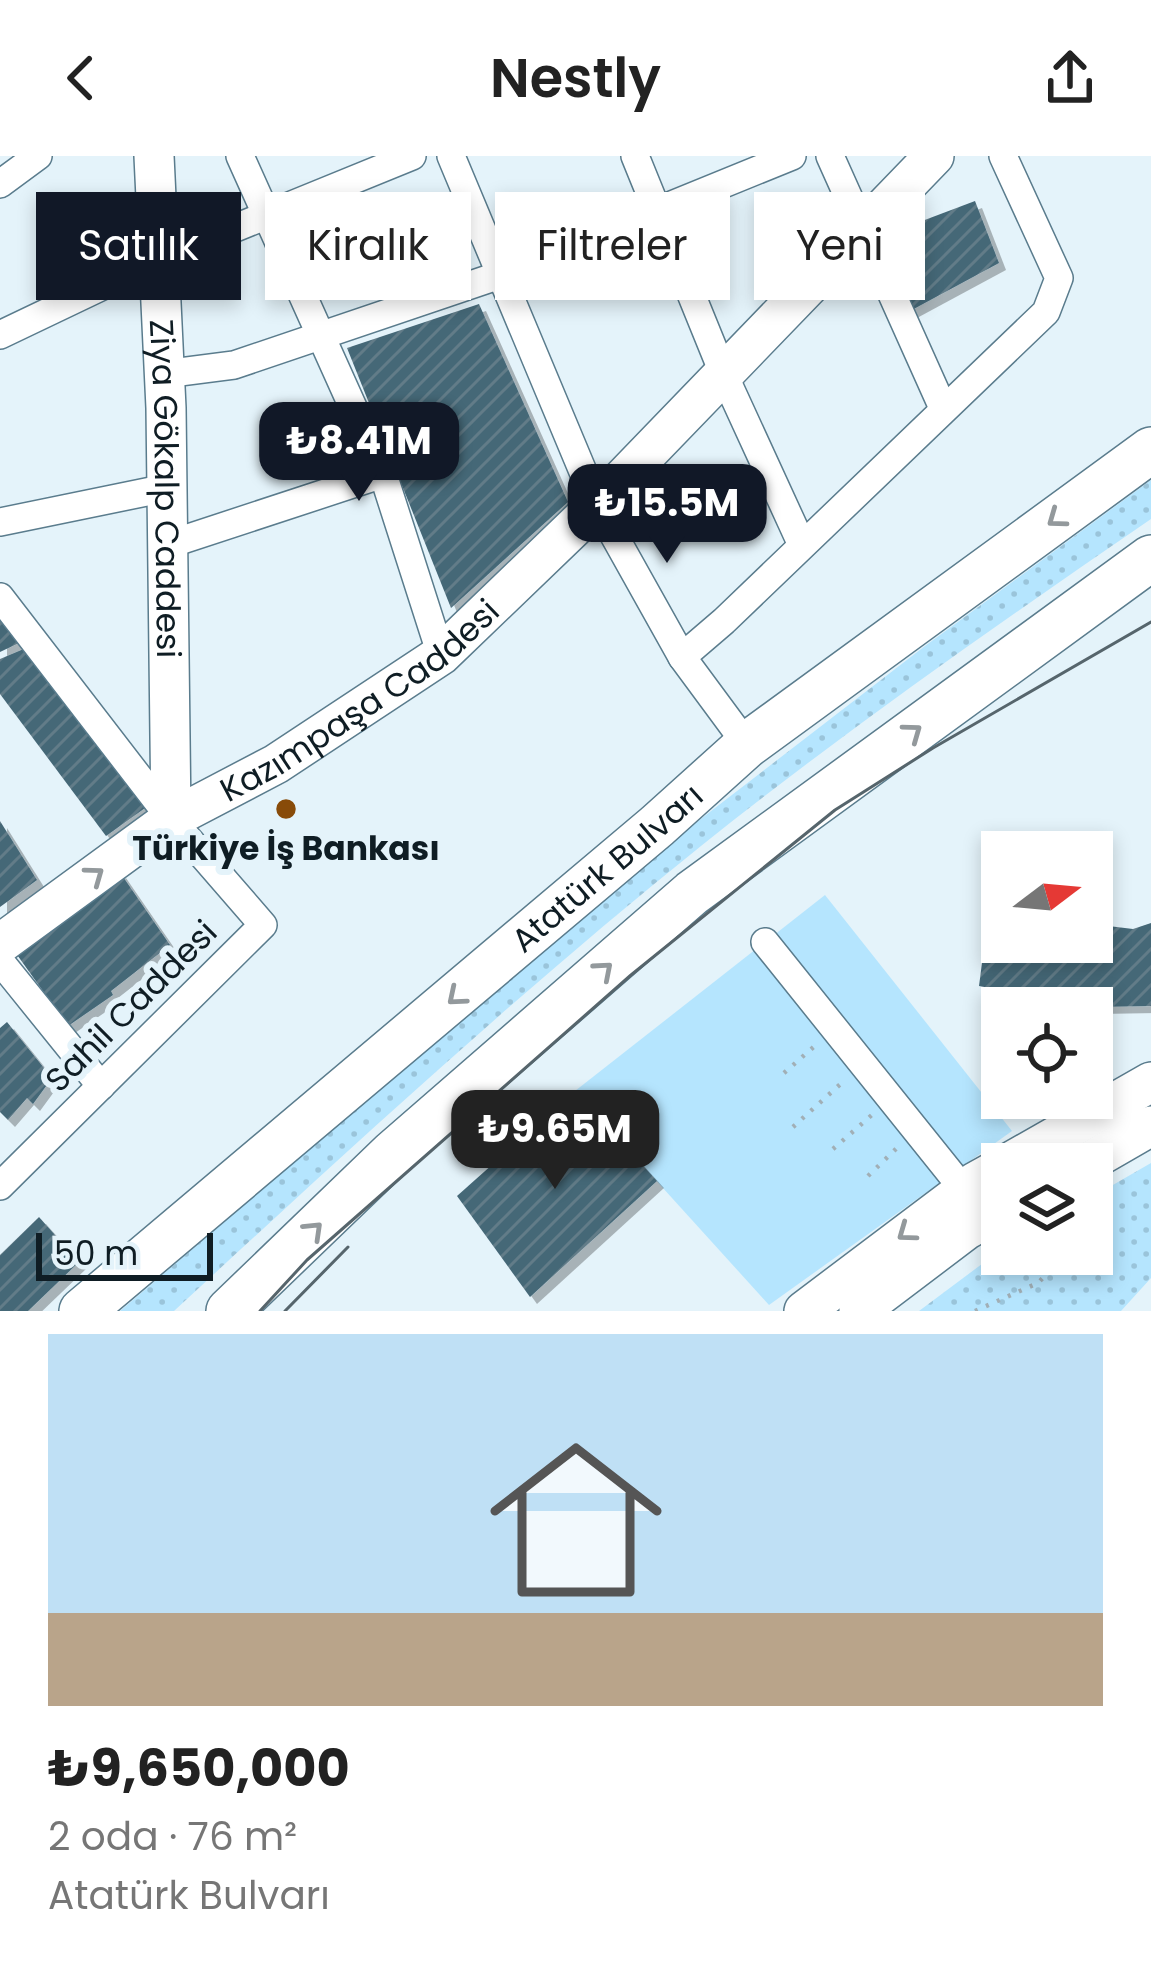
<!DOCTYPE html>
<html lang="tr">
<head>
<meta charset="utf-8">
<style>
  body { margin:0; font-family:Poppins,sans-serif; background:#f2f2f2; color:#222; height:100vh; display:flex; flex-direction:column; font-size:45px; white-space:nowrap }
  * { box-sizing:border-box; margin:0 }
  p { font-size:39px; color:#767676 }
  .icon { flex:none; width:66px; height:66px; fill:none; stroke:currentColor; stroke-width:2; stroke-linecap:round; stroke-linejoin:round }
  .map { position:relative; height:1155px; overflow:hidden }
  .sheet { display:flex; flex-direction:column; background:#fff; flex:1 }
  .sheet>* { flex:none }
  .hud { position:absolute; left:36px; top:36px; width:1080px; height:108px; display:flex; gap:24px }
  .needle { width:78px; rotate:74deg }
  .buttons { position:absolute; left:981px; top:675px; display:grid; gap:24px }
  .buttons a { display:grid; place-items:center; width:132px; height:132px; border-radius:0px; background:#fff; box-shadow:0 6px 18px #0003; font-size:60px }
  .scale { position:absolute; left:36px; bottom:30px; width:177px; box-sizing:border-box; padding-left:12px; border:6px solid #0f1d24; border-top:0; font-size:33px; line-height:42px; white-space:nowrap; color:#0f1d24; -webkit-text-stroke:9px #e4f3fa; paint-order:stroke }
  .price { position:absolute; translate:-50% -102px; padding:0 27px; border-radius:24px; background:#111827; color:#fff; font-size:39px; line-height:78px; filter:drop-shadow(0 3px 6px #0008) }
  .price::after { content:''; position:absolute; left:50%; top:72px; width:36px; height:27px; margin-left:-18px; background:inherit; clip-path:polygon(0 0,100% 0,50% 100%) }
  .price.on { background:#222; color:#fff }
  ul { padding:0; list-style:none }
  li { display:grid; align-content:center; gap:24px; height:636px; padding:0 48px }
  li span { display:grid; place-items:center; height:372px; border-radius:0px; color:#555 }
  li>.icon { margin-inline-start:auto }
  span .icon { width:216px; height:216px; fill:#fffc; stroke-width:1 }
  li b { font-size:51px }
  .pill { padding:0 42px; border-radius:0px; background:#fff; box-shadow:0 6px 18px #0003; font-size:42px; line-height:108px }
  .pill.on { background:#111827; color:#fff }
  header { display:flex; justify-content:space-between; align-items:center; height:156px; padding:0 48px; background:#fff; font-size:54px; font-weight:600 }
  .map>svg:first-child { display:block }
  .grass { fill:url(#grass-dots) }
  .park { fill:#b5e5fe }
  .building { fill:url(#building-hatch); filter:url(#shadow) }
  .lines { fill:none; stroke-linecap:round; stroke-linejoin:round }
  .street-casing { stroke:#5a7c8d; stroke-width:30 }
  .secondary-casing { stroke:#5a7c8d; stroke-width:42 }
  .primary-casing { stroke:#5a7c8d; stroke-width:48 }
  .path { stroke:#a1afb6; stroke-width:4.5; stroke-dasharray:3 9; stroke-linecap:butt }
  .street { stroke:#fff; stroke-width:27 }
  .secondary { stroke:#fff; stroke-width:39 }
  .primary { stroke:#fff; stroke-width:45 }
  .tram { stroke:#56656c; stroke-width:3 }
  .oneway { stroke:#93999c }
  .poi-dot { fill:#884b09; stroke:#e4f3fa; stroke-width:4.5 }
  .labels { text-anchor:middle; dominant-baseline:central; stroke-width:12; stroke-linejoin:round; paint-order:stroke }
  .street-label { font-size:33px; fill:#0f1d24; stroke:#e4f3fa }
  .poi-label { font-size:33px; font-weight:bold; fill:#0f1d24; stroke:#e4f3fa }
</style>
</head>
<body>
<header><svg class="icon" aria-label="back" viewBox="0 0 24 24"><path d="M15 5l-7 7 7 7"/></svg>Nestly<svg class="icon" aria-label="share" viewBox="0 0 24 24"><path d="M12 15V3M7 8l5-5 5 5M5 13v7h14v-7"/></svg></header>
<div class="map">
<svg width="1151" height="1155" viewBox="0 0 1151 1155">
  <defs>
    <pattern id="grass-dots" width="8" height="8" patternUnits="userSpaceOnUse" patternTransform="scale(3)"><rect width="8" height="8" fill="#b5e5fe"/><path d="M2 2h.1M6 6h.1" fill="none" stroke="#9ac4da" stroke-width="1.8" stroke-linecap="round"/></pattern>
    <pattern id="building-hatch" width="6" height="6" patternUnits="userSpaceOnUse" patternTransform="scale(3)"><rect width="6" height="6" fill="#456777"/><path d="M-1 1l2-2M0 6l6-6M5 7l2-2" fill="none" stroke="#627c88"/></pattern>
    <filter id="shadow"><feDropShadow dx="7" dy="7" stdDeviation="0" flood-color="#0004"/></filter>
  </defs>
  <rect width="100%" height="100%" fill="#e4f3fa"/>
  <g class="grass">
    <path d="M1151 324V363C998 468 846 574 701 690 518 837 346 996 174 1155H120L654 699 925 490Z"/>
    <path d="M1151 1007V1122L1121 1155H919L1002 1093V1098H1092V1041Z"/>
  </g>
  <path class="park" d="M825 739 1012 975 769 1149 575 935Z"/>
  <g class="building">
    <path d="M975 45 999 107 910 155 877 82Z"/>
    <path d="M479 148 568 346 451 452 347 192Z"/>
    <path d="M0 462 21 486 0 496Z"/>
    <path d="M31 490 152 647 106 680 0 538V503Z"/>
    <path d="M0 665 37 724 0 751Z"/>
    <path d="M119 715 170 789 111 835 113 839 68 870 10 789Z"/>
    <path d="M989 753 1002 755V786H1092V768L1133 773 1151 767V850L1092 851 979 830Z"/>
    <path d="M7 866 52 922 33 948 27 942 8 964 0 956V872Z"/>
    <path d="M575 935 657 1025 530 1141 457 1040Z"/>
    <path d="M39 1061 79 1106 28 1155H0V1099Z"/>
  </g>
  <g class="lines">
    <g class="street-casing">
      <g id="street">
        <path d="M240 0 383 318 441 499"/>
        <path d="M451 0 597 349 682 501"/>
        <path d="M635 0 724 219 802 389"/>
        <path d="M830 0 943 252"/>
        <path d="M0 28 38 0"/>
        <path d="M0 179 159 103 412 0"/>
        <path d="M164 218 234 209 500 119 792 0"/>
        <path d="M0 366 166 332"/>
        <path d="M167 389 383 318"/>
        <path d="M0 441 171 663 263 769 0 1030"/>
        <path d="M747 589 682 501 724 465 1046 156 1059 122 1003 0"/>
        <path d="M765 786 964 1034"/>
        <path d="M0 805 101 930"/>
      </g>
    </g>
    <g class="secondary-casing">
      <g id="secondary">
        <path id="s1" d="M154 0 166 252 171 663"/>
        <path id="s2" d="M0 788 171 663 276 608 441 499 597 349 934 0"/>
        <path d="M1007 1008 1151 926"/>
        <path d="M1085 1008 1151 970"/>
        <path d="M804 1155 975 1026 1002 1011"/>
        <path d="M859 1155 966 1074 1002 1054"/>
      </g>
    </g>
    <g class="primary-casing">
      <g id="primary">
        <path id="s3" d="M82 1155 657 670 747 589 1151 294"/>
        <path d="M229 1155 393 997 692 737 1151 402"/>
      </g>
    </g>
    <g class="path">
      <path d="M784 917 817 888"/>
      <path d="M793 971 846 923"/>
      <path d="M833 993 873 958"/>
      <path d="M868 1020 899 990"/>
      <path d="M1092 1071 1102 1031"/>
      <path d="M975 1155 1038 1127 1066 1098"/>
    </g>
    <use href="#street" class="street"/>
    <use href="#secondary" class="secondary"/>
    <use href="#primary" class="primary"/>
    <g class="tram">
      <path d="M260 1155 307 1104 631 819 835 654 933 592 1151 466"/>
      <path d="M285 1155 348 1091"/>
    </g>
  </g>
  <defs><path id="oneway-chevron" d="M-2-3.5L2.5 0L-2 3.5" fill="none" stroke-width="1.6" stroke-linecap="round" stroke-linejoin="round" transform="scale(3)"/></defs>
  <g class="oneway">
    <use href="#oneway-chevron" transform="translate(1056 363) rotate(144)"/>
    <use href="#oneway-chevron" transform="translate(913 576) rotate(-36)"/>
    <use href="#oneway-chevron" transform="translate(95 719) rotate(-36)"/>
    <use href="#oneway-chevron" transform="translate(604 814) rotate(-41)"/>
    <use href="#oneway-chevron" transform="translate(456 841) rotate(140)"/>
    <use href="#oneway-chevron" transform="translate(314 1074) rotate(-44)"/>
    <use href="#oneway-chevron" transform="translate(906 1077) rotate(144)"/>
  </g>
  <circle class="poi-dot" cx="286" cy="653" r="12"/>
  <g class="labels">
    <g class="street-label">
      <text stroke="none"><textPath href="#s1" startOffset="333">Ziya Gökalp Caddesi</textPath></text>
      <text stroke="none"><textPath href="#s2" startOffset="435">Kazımpaşa Caddesi</textPath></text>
      <text stroke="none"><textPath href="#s3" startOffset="687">Atatürk Bulvarı</textPath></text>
      <text transform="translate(131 850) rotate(-45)">Sahil Caddesi</text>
    </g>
    <g class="poi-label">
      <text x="286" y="692">Türkiye İş Bankası</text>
    </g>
  </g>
</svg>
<div class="buttons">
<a><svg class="needle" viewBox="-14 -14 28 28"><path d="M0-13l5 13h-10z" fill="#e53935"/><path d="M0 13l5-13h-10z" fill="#767676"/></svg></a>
<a><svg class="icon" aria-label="locate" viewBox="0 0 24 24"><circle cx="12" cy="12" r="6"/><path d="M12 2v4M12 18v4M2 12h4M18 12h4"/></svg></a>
<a><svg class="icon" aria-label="layers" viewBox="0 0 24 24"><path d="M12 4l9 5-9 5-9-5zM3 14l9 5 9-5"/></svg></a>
</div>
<div class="scale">50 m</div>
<b class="price" style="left:359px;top:348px">₺8.41M</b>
<b class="price" style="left:667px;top:410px">₺15.5M</b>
<b class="price on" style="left:555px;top:1036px">₺9.65M</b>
<div class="hud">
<a class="pill on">Satılık</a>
<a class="pill">Kiralık</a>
<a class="pill">Filtreler</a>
<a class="pill">Yeni</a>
</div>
</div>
<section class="sheet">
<ul>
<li><span style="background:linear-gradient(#bfe0f5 75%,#b9a48a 0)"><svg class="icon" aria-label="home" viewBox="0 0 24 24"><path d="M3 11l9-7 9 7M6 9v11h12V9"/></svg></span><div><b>₺9,650,000</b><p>2 oda · 76 m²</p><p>Atatürk Bulvarı</p></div></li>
</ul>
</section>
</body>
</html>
